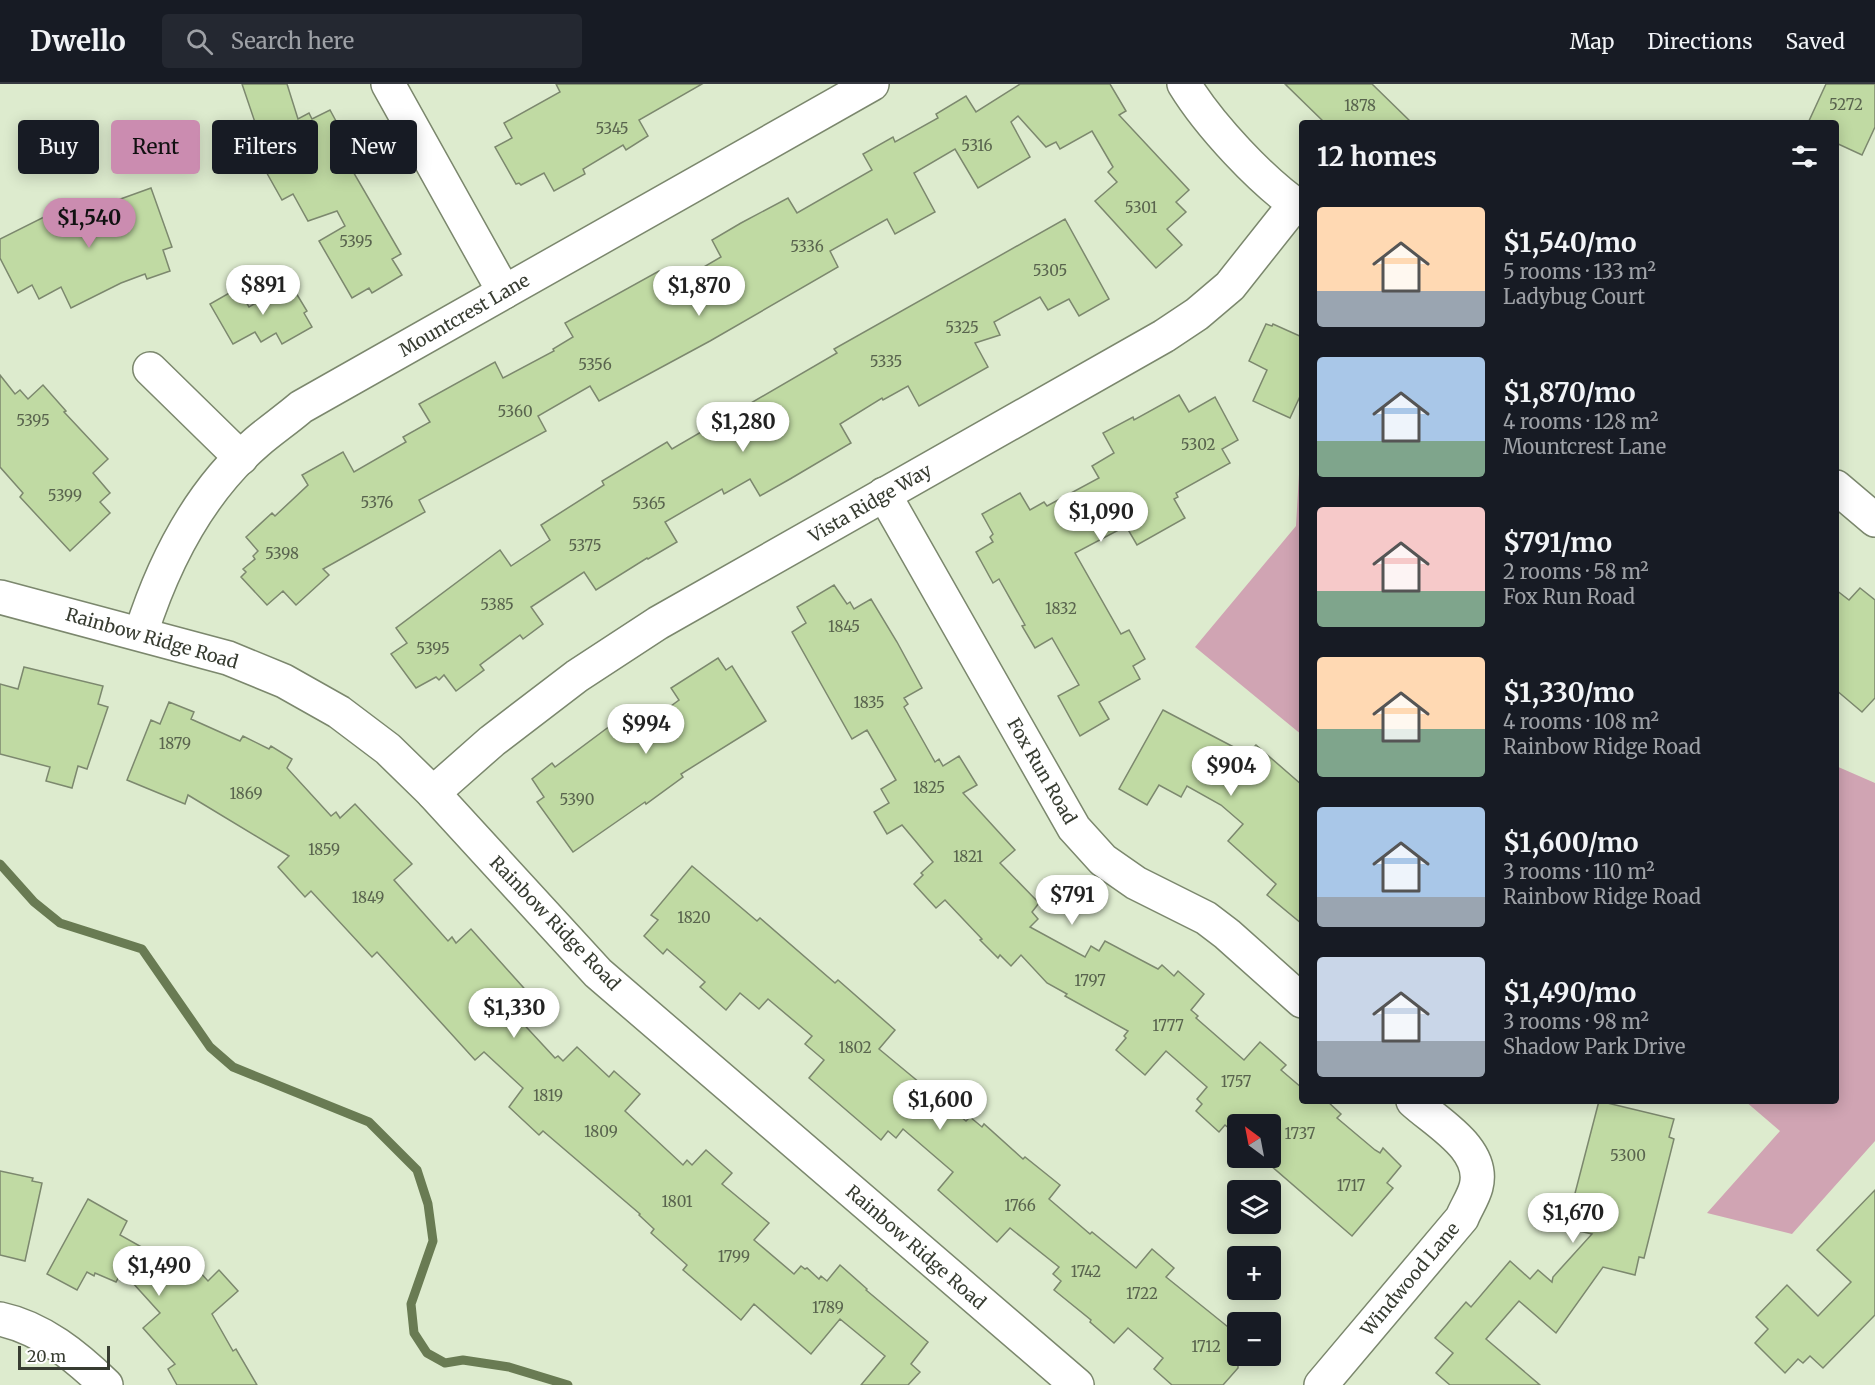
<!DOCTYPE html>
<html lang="en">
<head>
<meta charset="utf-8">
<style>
  body { margin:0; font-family:Merriweather,serif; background:#242831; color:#f1f3f6; height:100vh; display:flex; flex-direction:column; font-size:22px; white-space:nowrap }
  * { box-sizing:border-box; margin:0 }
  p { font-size:20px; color:#9ea1a6 }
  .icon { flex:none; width:33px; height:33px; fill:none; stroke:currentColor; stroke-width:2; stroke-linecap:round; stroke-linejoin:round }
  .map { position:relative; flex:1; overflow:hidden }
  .drawer { position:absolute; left:1299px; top:36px; width:540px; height:984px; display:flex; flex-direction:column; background:#171b24; border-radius:6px; box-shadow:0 3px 15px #0003 }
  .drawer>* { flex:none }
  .banner { position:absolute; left:18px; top:36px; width:570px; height:54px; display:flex; gap:12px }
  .needle { width:39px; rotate:328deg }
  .tools { position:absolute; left:1227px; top:1030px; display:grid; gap:12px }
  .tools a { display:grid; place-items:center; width:54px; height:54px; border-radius:6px; background:#171b24; box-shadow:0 3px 15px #0003; font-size:30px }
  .scale { position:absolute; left:18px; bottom:15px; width:92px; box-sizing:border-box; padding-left:6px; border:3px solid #373c31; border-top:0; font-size:16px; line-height:21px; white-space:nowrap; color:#373c31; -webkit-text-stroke:4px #fff; paint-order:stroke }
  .price { position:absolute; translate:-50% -51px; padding:0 14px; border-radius:21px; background:#fff; color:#222; font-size:20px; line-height:39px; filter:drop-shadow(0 2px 3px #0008) }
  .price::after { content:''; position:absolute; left:50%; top:36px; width:18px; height:14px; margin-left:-9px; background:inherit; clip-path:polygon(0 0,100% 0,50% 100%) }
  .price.active { background:#cb8cb0; color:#111 }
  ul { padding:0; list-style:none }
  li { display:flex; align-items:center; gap:18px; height:150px; padding:0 18px }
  li span { display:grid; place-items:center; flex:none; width:168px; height:120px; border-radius:6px; color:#555 }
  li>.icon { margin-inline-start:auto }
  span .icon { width:72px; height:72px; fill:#fffc; stroke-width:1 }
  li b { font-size:26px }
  h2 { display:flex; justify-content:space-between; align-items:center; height:72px; padding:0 18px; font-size:26px }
  .pill { padding:0 21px; border-radius:6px; background:#171b24; box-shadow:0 3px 15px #0003; font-size:21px; line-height:54px }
  .pill.active { background:#cb8cb0; color:#111 }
  header { display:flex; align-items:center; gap:36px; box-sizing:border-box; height:84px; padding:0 30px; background:#171b24; border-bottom:2px solid #363941 }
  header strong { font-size:28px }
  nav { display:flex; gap:33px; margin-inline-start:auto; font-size:21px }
  .search { width:420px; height:54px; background:#242831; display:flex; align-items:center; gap:15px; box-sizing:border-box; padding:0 21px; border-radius:6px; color:#9ea1a6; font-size:22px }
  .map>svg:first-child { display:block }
  .green { fill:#d0a4b3 }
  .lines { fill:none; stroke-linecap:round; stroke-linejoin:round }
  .stream { stroke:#697b53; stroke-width:9 }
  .building { fill:#c0daa3; stroke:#7c886e; stroke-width:1.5 }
  .minor-casing { stroke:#7b876d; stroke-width:36 }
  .minor { stroke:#fff; stroke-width:33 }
  .labels { text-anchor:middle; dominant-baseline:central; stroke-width:4.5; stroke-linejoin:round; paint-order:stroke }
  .number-label { font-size:15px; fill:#59644e }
  .street-label { font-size:18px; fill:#373c31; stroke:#fff }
</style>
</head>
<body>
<header>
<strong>Dwello</strong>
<div class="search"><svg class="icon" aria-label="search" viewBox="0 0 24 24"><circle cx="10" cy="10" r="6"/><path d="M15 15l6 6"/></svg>Search here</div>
<nav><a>Map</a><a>Directions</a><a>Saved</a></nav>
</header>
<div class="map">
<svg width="1875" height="1301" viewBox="0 0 1875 1301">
  <rect width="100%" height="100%" fill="#ddebce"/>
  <g class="green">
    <path d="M1300 373 1302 374V651L1195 563 1296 442Z"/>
    <path d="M1836 682 1875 699V1057L1792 1150 1707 1129 1780 1047 1745 1017H1836Z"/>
  </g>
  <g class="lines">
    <path class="stream" d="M0 780 34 818 60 839 142 865 210 963 233 983 369 1038 417 1086 428 1120 433 1157 411 1220 414 1249 427 1269 445 1279 463 1276 509 1283 568 1301"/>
  </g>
  <g class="building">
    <path d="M242 0H287L298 35 309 29 312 35 330 26 343 50 338 52 352 76 348 79 401 170 392 175 402 191 372 209 369 204 352 214 319 157 345 142 337 127 308 137 293 110 282 116 251 61 261 56Z"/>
    <path d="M556 0H702L639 36 648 52 626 66 623 61 583 85 585 90 554 107 544 89 521 101 519 99 516 100 495 63 512 54 504 39 560 8Z"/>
    <path d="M1020 0H1110L1126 27 1119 31 1189 106 1176 118 1186 128 1167 145 1182 161 1156 184 1095 117 1117 98 1108 88 1113 83 1092 47 1060 65 1056 58 1046 63 1018 32 1011 38 1030 73 978 104 955 65 914 89 935 128 895 150 887 135 830 167 838 183 710 257 599 317 590 302 538 332 546 347 419 416 425 428 323 485 329 491 296 521 283 507 267 521 241 493 246 488 243 485 255 475 253 472 258 467 246 453 272 429 275 432 308 401 302 391 343 368 354 388 406 358 403 353 430 338 419 320 495 278 503 294 554 267 553 265 573 253 565 239 659 187 668 204 721 173 712 156 741 139 788 114 797 129 872 86 863 70 893 53 895 58 938 34 936 30 966 12 976 28Z"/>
    <path d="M1285 0H1372L1412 39H1325Z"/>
    <path d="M1826 0H1875V43L1862 71 1836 59V39H1808Z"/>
    <path d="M151 104 172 163 163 166 170 187 147 195 145 190 121 199 71 224 61 203 39 215 32 201 18 209 0 174V155L60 125 65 135Z"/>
    <path d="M1065 135 1109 215 1079 232 1069 215 1048 226 1040 213 994 238 1000 251 975 259 988 283 919 322 908 302 883 316 882 314 840 340 851 359 790 395 760 412 750 395 724 410 722 405 665 438 677 458 648 475 647 474 596 506 584 488 531 523 543 540 523 555 520 551 480 581 484 586 456 607 444 591 439 596 436 593 416 604 391 570 407 559 396 544 500 466 511 482 550 456 541 441 604 401 602 397 667 358 672 365 837 269 834 265Z"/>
    <path d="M290 199 307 227 304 229 312 243 282 260 276 249 261 258 255 248 233 260 210 220 238 204 249 223Z"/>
    <path d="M1266 240 1272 242 1273 240 1302 253V308L1290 334 1253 317 1267 286 1249 277Z"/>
    <path d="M0 291 15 310 20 306 28 315 43 301 66 327 64 328 108 375 93 389 110 409 100 418 110 429 70 467 20 413 23 409 0 383Z"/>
    <path d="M1179 311 1189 328 1215 313 1238 356 1222 365 1230 379 1176 409 1178 413 1174 415 1185 434 1137 461 1126 442 1075 469 1121 550 1129 546 1145 575 1133 582 1140 595 1099 618 1109 635 1080 652 1058 612 1079 601 1052 554 1035 564 1022 542 1025 541 999 495 993 499 976 468 993 458 990 453 993 450 982 430 1020 409 1030 426 1044 418 1047 422 1099 394 1092 382 1114 369 1103 349 1133 333 1134 336Z"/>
    <path d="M834 501 847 520 850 518 854 525 871 515 897 558 922 604 904 614 908 620 904 623 935 678 939 675 943 682 959 672 977 701 963 709 1015 766 1000 779 1039 819 1032 828 1038 835 1030 843 1085 873 1091 862 1099 867 1105 857 1158 885 1162 881 1174 892 1178 887 1204 910 1191 926 1198 932 1196 934 1244 976 1260 958 1286 981 1281 986 1302 1004V1017H1327L1341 1030 1337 1034 1375 1066 1380 1069 1383 1064 1401 1082 1387 1099 1393 1104 1352 1152 1262 1074H1270V1041H1238V1052L1225 1041 1219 1048 1196 1027 1202 1020 1197 1015 1207 1003 1166 967 1145 991 1116 966 1126 954 1124 952 1128 947 1065 912 1067 910 1047 899 1021 871 1011 882 1000 871 998 874 980 856 982 855 945 816 936 824 914 800 923 791 921 789 933 778 902 741 887 750 874 728 889 719 881 705 896 696 867 646 852 655 792 548 806 539 797 523Z"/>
    <path d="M1860 504 1875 516V614L1862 628 1836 606V506L1849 516Z"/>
    <path d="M718 574 726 586 732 582 766 637 681 690 683 693 646 720 645 718 573 768 537 718 544 713 532 695 552 679 555 683 626 630 637 647 679 616 671 604Z"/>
    <path d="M24 583 103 602 98 620 108 623 87 685 78 682 72 704 46 697 50 683 0 670V600L18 605Z"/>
    <path d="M169 618 194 628 191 635 240 657 243 652 269 665 271 662 292 675 287 684 331 732 336 728 340 734 355 720 412 780 394 796 448 857 452 853 456 859 471 845 531 912 517 924 521 929 517 933 555 974 558 972 563 977 577 963 609 993 614 987 640 1010 625 1027 683 1081 687 1076 692 1081 706 1066 732 1089 722 1100 769 1139 754 1156 794 1190 801 1182 805 1185 807 1184 819 1195 821 1192 827 1197 840 1181 867 1205 866 1206 928 1258 911 1280 920 1288 908 1301H861L885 1272 840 1235 811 1270 754 1220 741 1236 683 1186 687 1181 651 1149 654 1145 639 1131 640 1130 543 1047 539 1051 509 1023 523 1004 484 968 475 976 377 868 372 873 311 807 305 813 278 783 289 772 188 711 185 720 127 696 151 636 160 640Z"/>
    <path d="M1163 626 1247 670 1256 661 1302 701V840L1267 811 1276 800 1228 757 1243 740 1221 721 1187 702 1181 713 1159 701 1147 721 1119 705Z"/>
    <path d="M692 782 757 837 760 834 835 899 838 896 895 946 879 965 966 1037 970 1033 982 1043 984 1040 1023 1075 1025 1073 1060 1101 1049 1115 1090 1150 1092 1148 1136 1184 1152 1165 1174 1184 1166 1193 1238 1251V1284L1223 1301H1172L1154 1285 1163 1274 1128 1244 1114 1259 1090 1238 1091 1236 1054 1206 1061 1197 1053 1190 1059 1183 1010 1144 997 1158 938 1106 953 1088 903 1045 896 1054 888 1047 881 1056 809 994 824 976 805 960 812 952 768 915 759 925 740 909 726 926 700 903 705 898 667 865 663 870 644 852 658 836 651 831Z"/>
    <path d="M1599 1017 1674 1035 1669 1053 1674 1055 1644 1174 1639 1173 1635 1191 1603 1183 1556 1249 1519 1217 1486 1255 1540 1301H1450L1436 1289 1453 1269 1435 1254 1466 1218 1471 1223 1510 1177 1530 1195 1538 1186 1552 1198 1553 1193 1592 1150 1566 1144Z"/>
    <path d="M0 1087 33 1094 32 1097 42 1099 25 1177 0 1171Z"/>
    <path d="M1875 1106V1231L1823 1284 1810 1272 1803 1279 1798 1275 1785 1289 1755 1259 1768 1245 1756 1233 1787 1201 1818 1232 1851 1198 1817 1166Z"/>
    <path d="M88 1115 127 1137 120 1151 161 1174 174 1163 184 1175 186 1173 208 1197 219 1186 238 1207 212 1230 233 1267 236 1265 257 1301H177L168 1285 175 1280 143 1244 160 1229 122 1187 116 1198 95 1189 94 1192 87 1188 77 1206 47 1190Z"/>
  </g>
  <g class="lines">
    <g class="minor-casing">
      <g id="minor">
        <path d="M388 0 504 208"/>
        <path d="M1184 0C1209 41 1262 98 1302 125"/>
        <path d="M150 285 241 374"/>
        <path d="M1836 403 1875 436"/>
        <path d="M884 410 1074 744 1103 776 1136 799 1206 834 1227 850 1302 917"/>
        <path d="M0 513 228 574 284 597 339 628 388 665 433 709 598 889 1077 1301"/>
        <path d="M141 549C164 477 199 408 257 358 271 346 287 335 301 323L872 0"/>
        <path d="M433 709 492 657 577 592 658 539 1164 252 1197 230 1230 202 1295 120"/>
        <path d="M0 1235C42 1244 76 1272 106 1301"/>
        <path d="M1321 1301 1462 1134C1466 1124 1473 1114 1476 1103 1486 1065 1437 1039 1413 1017"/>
      </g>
    </g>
    <use href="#minor" class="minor"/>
  </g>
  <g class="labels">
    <g class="number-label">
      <text x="1846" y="20">5272</text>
      <text x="1360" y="21">1878</text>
      <text x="612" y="44">5345</text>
      <text x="977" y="61">5316</text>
      <text x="1141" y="123">5301</text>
      <text x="356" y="157">5395</text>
      <text x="807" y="162">5336</text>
      <text x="1050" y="186">5305</text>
      <text x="962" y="243">5325</text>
      <text x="886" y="277">5335</text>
      <text x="595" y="280">5356</text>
      <text x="515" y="327">5360</text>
      <text x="33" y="336">5395</text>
      <text x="1198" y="360">5302</text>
      <text x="65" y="411">5399</text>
      <text x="377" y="418">5376</text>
      <text x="649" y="419">5365</text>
      <text x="585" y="461">5375</text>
      <text x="282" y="469">5398</text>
      <text x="497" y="520">5385</text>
      <text x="1061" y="524">1832</text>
      <text x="844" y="542">1845</text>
      <text x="433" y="564">5395</text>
      <text x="869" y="618">1835</text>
      <text x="175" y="659">1879</text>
      <text x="929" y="703">1825</text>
      <text x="246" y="709">1869</text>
      <text x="577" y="715">5390</text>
      <text x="324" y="765">1859</text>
      <text x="968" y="772">1821</text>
      <text x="368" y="813">1849</text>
      <text x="694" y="833">1820</text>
      <text x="1090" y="896">1797</text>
      <text x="1168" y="941">1777</text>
      <text x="855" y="963">1802</text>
      <text x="1236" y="997">1757</text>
      <text x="548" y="1011">1819</text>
      <text x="601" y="1047">1809</text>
      <text x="1300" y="1049">1737</text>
      <text x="1628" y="1071">5300</text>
      <text x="1351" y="1101">1717</text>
      <text x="677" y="1117">1801</text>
      <text x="1020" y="1121">1766</text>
      <text x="734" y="1172">1799</text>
      <text x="1086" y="1187">1742</text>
      <text x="1142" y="1209">1722</text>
      <text x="828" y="1223">1789</text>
      <text x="1206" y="1262">1712</text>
    </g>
    <g class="street-label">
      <text transform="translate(464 231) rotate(-30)">Mountcrest Lane</text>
      <text transform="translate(870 419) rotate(-30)">Vista Ridge Way</text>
      <text transform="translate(152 554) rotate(16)">Rainbow Ridge Road</text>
      <text transform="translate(1042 687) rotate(60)">Fox Run Road</text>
      <text transform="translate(555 839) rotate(46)">Rainbow Ridge Road</text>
      <text transform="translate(916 1163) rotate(41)">Rainbow Ridge Road</text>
      <text transform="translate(1410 1195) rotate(-50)">Windwood Lane</text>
    </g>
  </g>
</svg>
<div class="tools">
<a><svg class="needle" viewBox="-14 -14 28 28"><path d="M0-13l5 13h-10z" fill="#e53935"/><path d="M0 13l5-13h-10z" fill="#9ea1a6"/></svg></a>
<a><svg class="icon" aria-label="layers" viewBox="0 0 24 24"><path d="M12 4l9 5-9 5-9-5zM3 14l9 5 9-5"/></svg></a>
<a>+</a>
<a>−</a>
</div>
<div class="scale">20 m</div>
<b class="price active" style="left:89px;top:165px">$1,540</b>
<b class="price" style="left:263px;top:232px">$891</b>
<b class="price" style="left:699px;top:233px">$1,870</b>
<b class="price" style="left:743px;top:369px">$1,280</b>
<b class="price" style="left:1101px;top:459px">$1,090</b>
<b class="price" style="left:646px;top:671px">$994</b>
<b class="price" style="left:1231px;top:713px">$904</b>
<b class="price" style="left:1072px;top:842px">$791</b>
<b class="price" style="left:514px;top:955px">$1,330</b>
<b class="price" style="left:940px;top:1047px">$1,600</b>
<b class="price" style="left:1573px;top:1160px">$1,670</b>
<b class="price" style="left:159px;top:1213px">$1,490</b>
<div class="banner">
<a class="pill">Buy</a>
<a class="pill active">Rent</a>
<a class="pill">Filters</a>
<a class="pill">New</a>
</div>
<section class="drawer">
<h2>12 homes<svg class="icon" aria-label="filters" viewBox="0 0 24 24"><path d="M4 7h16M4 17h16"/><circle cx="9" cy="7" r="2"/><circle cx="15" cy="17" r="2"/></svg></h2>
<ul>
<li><span style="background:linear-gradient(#ffd9b3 70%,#9aa5b1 0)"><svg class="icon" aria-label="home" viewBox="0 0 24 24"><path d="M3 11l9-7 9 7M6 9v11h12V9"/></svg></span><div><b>$1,540/mo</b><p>5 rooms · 133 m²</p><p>Ladybug Court</p></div></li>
<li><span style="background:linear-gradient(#a9c7e8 70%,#7fa58c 0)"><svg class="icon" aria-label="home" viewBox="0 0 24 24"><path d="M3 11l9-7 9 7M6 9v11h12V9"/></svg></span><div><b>$1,870/mo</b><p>4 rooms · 128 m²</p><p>Mountcrest Lane</p></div></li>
<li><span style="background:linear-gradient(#f6c9c9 70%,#7fa58c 0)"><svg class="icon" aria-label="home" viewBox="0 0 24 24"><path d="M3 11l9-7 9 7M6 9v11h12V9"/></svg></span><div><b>$791/mo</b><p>2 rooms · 58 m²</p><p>Fox Run Road</p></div></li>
<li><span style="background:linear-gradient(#ffd9b3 60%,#7fa58c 0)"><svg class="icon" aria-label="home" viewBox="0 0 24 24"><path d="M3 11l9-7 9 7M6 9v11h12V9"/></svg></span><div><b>$1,330/mo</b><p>4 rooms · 108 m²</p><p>Rainbow Ridge Road</p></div></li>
<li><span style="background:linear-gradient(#a9c7e8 75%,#9aa5b1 0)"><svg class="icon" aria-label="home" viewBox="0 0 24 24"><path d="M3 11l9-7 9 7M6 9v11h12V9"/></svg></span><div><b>$1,600/mo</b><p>3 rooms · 110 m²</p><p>Rainbow Ridge Road</p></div></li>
<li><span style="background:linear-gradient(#c9d6e8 70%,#9aa5b1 0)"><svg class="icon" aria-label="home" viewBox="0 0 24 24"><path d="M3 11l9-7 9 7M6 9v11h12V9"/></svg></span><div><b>$1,490/mo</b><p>3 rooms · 98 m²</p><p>Shadow Park Drive</p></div></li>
</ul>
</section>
</div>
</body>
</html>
